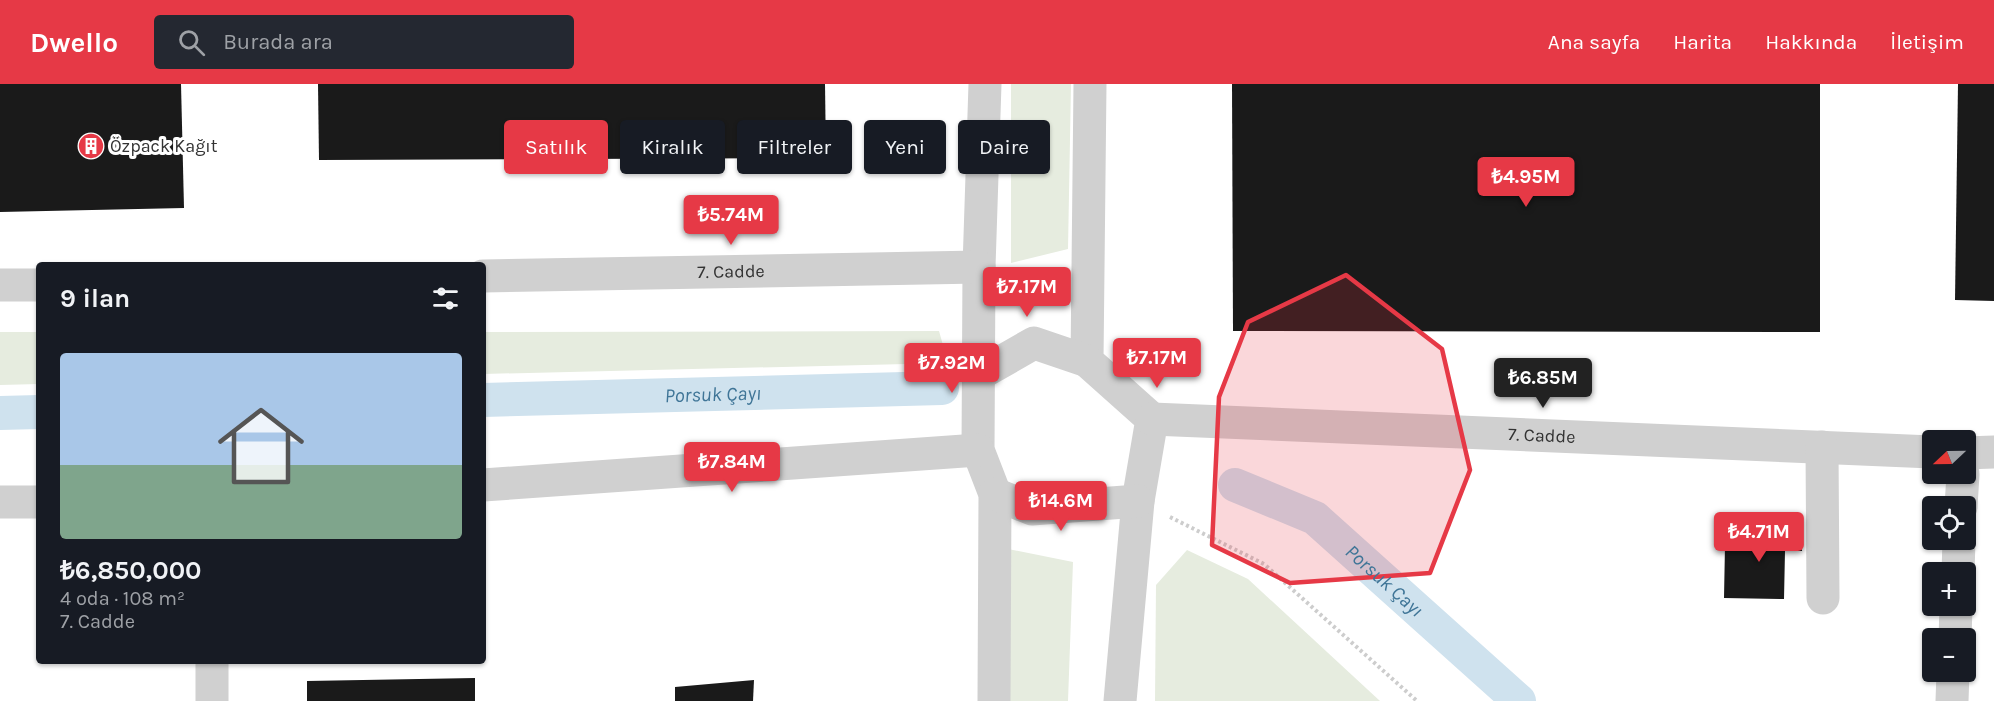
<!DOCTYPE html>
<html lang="tr">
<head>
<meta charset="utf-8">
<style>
  body { margin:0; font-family:Karla,sans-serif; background:#242831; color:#f1f3f6; height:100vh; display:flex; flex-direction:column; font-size:22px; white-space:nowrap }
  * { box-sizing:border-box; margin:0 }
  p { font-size:20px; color:#9ea1a6 }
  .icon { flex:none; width:33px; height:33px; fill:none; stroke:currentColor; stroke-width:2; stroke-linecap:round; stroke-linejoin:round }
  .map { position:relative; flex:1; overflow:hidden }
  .sheet { position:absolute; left:36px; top:178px; width:450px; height:402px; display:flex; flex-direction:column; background:#171b24; border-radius:6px; box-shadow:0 2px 4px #0004 }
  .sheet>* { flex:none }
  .hud { position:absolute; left:504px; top:36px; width:570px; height:54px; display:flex; gap:12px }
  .needle { width:39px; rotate:248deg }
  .fabs { position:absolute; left:1922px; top:346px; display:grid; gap:12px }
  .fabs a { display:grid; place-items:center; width:54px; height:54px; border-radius:6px; background:#171b24; box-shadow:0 2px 4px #0004; font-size:30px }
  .price { position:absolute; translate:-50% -51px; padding:0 14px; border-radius:6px; background:#e63946; color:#fff; font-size:20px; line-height:39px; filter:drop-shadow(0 2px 3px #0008) }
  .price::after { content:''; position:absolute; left:50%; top:36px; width:18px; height:14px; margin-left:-9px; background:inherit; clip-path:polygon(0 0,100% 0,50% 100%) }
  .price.on { background:#222; color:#fff }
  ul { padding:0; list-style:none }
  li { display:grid; align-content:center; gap:12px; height:318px; padding:0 24px }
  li+li { border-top:2px solid #363941 }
  li span { display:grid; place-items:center; height:186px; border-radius:6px; color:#555 }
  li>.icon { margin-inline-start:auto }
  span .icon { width:108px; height:108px; fill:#fffc; stroke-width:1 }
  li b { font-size:26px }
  h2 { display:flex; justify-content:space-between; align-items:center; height:72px; padding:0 24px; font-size:26px }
  .tag { padding:0 21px; border-radius:6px; background:#171b24; box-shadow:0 2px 4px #0004; font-size:21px; line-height:54px }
  .tag.on { background:#e63946; color:#fff }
  header { display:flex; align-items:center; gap:36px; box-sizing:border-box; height:84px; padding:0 30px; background:#e63946; color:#fff }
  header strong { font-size:28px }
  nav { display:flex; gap:33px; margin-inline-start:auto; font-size:21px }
  .search { width:420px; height:54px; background:#242831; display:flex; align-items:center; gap:15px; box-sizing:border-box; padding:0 21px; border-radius:6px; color:#9ea1a6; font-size:22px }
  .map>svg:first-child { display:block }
  .green { fill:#e6ecdf }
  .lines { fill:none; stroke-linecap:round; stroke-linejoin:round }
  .canal { stroke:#cfe2ee; stroke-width:34 }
  .building { fill:#1a1a1a }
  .path { stroke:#cdcdcd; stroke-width:4; stroke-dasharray:3 3; stroke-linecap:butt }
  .minor { stroke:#d0d0d0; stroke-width:33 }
  .marked { fill:#e63946; fill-opacity:0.2; stroke:#e63946; stroke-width:4.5; stroke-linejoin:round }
  .labels { text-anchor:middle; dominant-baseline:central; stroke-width:6; stroke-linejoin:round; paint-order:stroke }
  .poi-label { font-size:18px; fill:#333; stroke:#fff; text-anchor:start }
  .street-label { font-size:18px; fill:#333; stroke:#fff }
  .water-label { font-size:20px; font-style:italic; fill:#3f7597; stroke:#fff }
</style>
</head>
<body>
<header>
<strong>Dwello</strong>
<div class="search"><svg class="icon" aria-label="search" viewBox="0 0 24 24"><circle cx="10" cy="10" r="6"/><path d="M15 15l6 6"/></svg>Burada ara</div>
<nav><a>Ana sayfa</a><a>Harita</a><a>Hakkında</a><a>İletişim</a></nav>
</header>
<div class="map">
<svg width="1994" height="617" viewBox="0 0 1994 617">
  <rect width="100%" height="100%" fill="#fff"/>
  <g class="green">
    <path d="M1011 0H1071L1068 165 1011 179Z"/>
    <path d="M939 247 948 279 483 290V248Z"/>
    <path d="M0 248H39V300L0 301Z"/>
    <path d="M1008 465 1073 478 1068 617H1009Z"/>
    <path d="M1187 466 1248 495 1380 617H1155L1156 501Z"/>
  </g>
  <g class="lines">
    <g class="canal">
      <path id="s1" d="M483 316 942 304"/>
      <path d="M0 329 39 328"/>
      <path id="s2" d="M1235 401 1315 434 1519 617"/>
    </g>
  </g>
  <g class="building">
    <path d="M0 0H181L184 124 0 128Z"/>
    <path d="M318 0H825L826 74 319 76Z"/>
    <path d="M1232 0H1820V248L1233 247Z"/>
    <path d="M1958 0H1994V217L1955 216Z"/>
    <path d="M1750 434H1765V447H1802V467H1785L1784 515 1724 514 1725 461 1744 462V446H1750Z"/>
    <path d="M475 594V617H307V597Z"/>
    <path d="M754 596 753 617H675V603Z"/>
  </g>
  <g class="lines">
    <path class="path" d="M1170 433 1264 480 1417 617"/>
    <g class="minor">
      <path d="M985 0 979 183 978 366 995 410 994 617"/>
      <path d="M1090 0 1087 277 1152 335 1138 417 1120 617"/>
      <path id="s3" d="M483 192 979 183"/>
      <path d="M0 201H39"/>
      <path d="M978 291 1034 259 1087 277"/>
      <path id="s4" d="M1152 335 1932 368"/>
      <path d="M1822 363 1823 514"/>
      <path d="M1965 369 1994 368"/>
      <path d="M483 401 978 366"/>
      <path d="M995 410 1032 425 1138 417"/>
      <path d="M0 418H39"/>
      <path d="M1961 423 1963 390"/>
      <path d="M1958 489 1959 456"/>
      <path d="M1955 555 1956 522"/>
      <path d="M212 578V617"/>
      <path d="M1952 617 1953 588"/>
    </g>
  </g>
  <path class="marked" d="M1346 191 1442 265 1470 386 1430 489 1290 499 1212 461 1219 313 1248 238Z"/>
  <defs>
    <g id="building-disc" transform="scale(1.35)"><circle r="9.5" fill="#e63946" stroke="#fff"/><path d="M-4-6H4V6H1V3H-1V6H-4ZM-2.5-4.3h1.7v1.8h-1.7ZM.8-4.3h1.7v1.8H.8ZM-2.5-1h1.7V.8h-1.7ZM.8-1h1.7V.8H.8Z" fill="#fff"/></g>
  </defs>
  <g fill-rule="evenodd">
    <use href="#building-disc" x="91" y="62"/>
  </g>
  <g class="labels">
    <g class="poi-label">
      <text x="110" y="62">Özpack Kağıt</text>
    </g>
    <g class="street-label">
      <text stroke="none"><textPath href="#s3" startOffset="248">7. Cadde</textPath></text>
      <text stroke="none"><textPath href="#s4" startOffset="390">7. Cadde</textPath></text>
    </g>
    <g class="water-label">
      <text stroke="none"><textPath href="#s1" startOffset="230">Porsuk Çayı</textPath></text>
      <text stroke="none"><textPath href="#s2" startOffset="180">Porsuk Çayı</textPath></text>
    </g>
  </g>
</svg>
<div class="fabs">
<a><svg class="needle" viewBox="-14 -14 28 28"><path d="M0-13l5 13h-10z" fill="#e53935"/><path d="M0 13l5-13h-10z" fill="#9ea1a6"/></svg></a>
<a><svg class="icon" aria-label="locate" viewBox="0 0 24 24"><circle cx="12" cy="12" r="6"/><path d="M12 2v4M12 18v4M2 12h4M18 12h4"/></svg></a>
<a>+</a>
<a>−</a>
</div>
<b class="price" style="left:1526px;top:124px">₺4.95M</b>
<b class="price" style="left:731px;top:162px">₺5.74M</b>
<b class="price" style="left:1027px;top:234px">₺7.17M</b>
<b class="price" style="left:1157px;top:305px">₺7.17M</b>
<b class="price" style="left:952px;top:310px">₺7.92M</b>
<b class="price on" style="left:1543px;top:325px">₺6.85M</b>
<b class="price" style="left:732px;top:409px">₺7.84M</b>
<b class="price" style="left:1061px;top:448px">₺14.6M</b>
<b class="price" style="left:1759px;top:479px">₺4.71M</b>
<div class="hud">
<a class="tag on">Satılık</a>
<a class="tag">Kiralık</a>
<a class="tag">Filtreler</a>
<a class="tag">Yeni</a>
<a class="tag">Daire</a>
</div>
<section class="sheet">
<h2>9 ilan<svg class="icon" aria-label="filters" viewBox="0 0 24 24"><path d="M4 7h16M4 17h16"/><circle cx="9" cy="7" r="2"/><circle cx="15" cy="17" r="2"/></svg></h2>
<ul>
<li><span style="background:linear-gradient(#a9c7e8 60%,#7fa58c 0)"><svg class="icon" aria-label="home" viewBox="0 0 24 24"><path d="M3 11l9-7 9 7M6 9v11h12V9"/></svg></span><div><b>₺6,850,000</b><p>4 oda · 108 m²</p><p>7. Cadde</p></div></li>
</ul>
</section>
</div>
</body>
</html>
